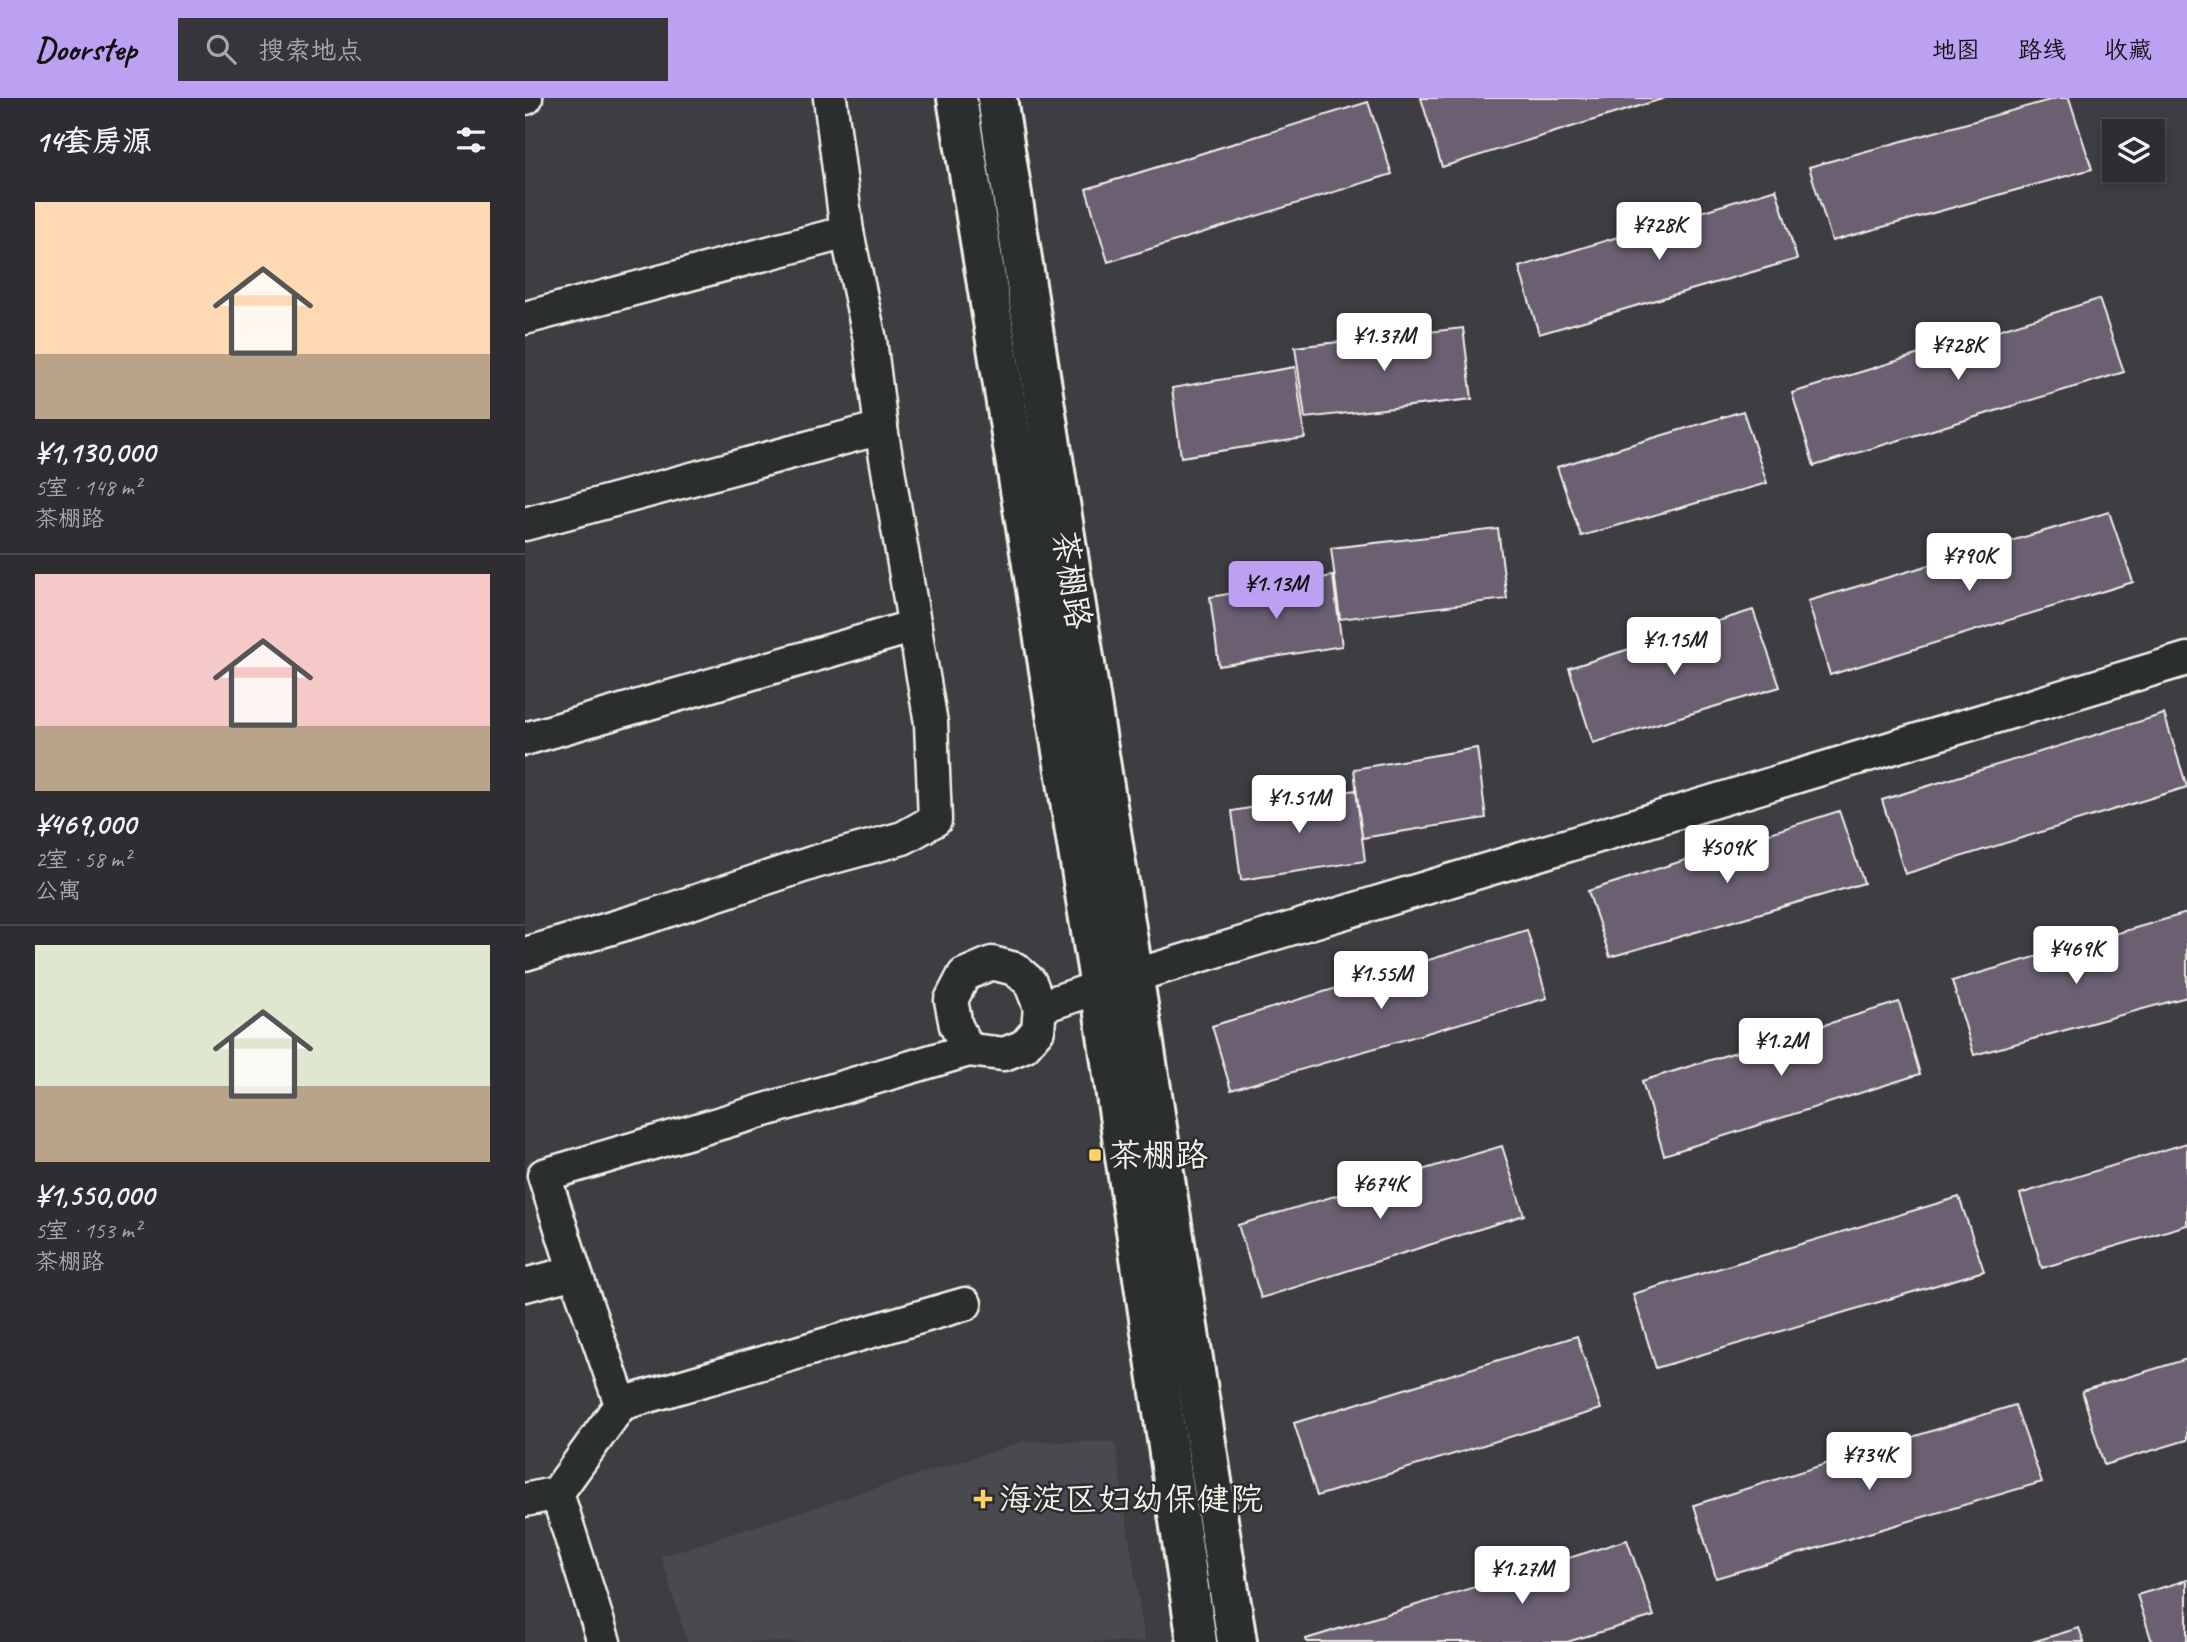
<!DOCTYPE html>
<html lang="zh">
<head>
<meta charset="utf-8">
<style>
  body { margin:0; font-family:Caveat,"LXGW WenKai TC",sans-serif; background:#36363a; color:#f1f3f6; height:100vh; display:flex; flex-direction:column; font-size:26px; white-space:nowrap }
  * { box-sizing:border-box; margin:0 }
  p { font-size:23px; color:#a7a8ac }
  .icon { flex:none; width:38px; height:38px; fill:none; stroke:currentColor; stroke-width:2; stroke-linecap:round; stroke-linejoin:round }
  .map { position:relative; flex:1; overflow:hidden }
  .side { display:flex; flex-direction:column; background:#2e2e32; width:525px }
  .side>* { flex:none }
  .tools { position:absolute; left:1577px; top:21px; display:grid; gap:14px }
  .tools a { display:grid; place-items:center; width:63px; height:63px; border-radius:0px; background:#2e2e32; box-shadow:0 4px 10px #0003,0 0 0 2px #494a4d; font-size:35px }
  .price { position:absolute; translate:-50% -60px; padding:0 16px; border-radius:7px; background:#fff; color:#222; font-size:23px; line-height:46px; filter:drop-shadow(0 2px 4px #0008) }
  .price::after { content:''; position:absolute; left:50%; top:42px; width:21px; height:16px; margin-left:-10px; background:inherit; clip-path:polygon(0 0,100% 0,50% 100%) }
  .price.active { background:#bca0f2; color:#111 }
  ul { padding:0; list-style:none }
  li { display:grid; align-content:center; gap:14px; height:371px; padding:0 35px }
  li+li { border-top:2px solid #494a4d }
  li span { display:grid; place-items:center; height:217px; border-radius:0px; color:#555 }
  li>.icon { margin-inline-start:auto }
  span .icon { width:126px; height:126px; fill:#fffc; stroke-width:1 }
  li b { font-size:30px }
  h2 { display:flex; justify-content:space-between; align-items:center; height:84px; padding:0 35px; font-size:30px }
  header { display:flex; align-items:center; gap:42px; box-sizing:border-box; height:98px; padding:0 35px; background:#bca0f2; color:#111 }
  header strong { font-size:33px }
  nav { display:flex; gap:38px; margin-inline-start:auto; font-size:24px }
  .search { width:490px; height:63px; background:#36363a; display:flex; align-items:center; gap:18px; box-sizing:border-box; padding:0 24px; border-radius:0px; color:#a7a8ac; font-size:26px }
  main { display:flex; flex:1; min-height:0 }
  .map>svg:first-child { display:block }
  .built { fill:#4a4850 }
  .building { fill:#6a6171; stroke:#f4f1e8; stroke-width:2 }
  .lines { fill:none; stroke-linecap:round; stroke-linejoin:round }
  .minor-casing { stroke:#f4f1e8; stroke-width:37 }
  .tertiary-casing { stroke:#f4f1e8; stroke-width:44 }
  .minor { stroke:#2a2d2e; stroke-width:32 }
  .tertiary { stroke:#2a2d2e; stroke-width:38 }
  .poi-dot { fill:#ffd166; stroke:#2a2d2e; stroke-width:2.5 }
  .labels { text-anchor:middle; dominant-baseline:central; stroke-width:5; stroke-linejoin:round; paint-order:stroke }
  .street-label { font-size:33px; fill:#f4f1e8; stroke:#2a2d2e }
  .poi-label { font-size:33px; fill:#f4f1e8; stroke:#2a2d2e; text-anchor:start }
</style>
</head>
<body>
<header>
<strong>Doorstep</strong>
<div class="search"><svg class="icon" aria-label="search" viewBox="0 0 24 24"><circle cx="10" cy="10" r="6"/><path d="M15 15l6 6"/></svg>搜索地点</div>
<nav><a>地图</a><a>路线</a><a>收藏</a></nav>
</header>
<main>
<section class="side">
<h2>14套房源<svg class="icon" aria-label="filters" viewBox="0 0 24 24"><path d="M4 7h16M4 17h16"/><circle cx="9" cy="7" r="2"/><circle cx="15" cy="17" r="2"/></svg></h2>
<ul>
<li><span style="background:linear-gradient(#ffd9b3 70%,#b9a48a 0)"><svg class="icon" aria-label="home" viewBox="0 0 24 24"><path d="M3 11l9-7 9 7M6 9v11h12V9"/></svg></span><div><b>¥1,130,000</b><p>5室 · 148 m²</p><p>茶棚路</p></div></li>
<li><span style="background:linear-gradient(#f6c9c9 70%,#b9a48a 0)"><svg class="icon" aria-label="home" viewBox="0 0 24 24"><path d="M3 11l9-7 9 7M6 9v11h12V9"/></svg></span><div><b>¥469,000</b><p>2室 · 58 m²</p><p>公寓</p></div></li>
<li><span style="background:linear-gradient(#dfe7d0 65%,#b9a48a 0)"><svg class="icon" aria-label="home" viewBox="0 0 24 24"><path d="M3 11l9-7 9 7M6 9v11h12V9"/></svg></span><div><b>¥1,550,000</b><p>5室 · 153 m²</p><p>茶棚路</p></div></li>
</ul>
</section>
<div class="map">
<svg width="1662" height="1544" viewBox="0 0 1662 1544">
  <rect width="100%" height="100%" fill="#3d3d42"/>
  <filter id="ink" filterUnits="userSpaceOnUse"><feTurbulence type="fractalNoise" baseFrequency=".0143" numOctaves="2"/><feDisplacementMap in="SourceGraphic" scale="14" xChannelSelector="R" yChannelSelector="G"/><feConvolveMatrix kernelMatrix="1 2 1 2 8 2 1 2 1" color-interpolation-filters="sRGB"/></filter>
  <g filter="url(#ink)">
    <path class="built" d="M500 1343 590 1344 620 1544H162L136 1458Z"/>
    <g class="building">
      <path d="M896 0H1140L917 69Z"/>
      <path d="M1532 0H1544L1567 71 1307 143 1284 69Z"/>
      <path d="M843 4 867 76 583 164 561 91Z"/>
      <path d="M1251 91 1272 161 1014 236 994 169Z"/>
      <path d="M1574 201 1599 274 1289 368 1267 295Z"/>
      <path d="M938 230 947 301 780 320 770 249Z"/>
      <path d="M770 269 780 340 656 359 647 290Z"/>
      <path d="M1218 313 1242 385 1056 438 1032 369Z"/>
      <path d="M1584 414 1608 484 1305 577 1283 503Z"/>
      <path d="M973 431 982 501 815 521 806 450Z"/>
      <path d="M808 478 817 548 694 568 685 499Z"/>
      <path d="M1228 512 1255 589 1068 645 1044 570Z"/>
      <path d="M1639 616 1662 689 1380 776 1357 702Z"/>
      <path d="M952 650 961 720 837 740 829 671Z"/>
      <path d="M831 692 840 763 716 782 707 713Z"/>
      <path d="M1314 713 1339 785 1085 859 1063 793Z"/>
      <path d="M1662 815V899L1449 957 1427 883Z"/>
      <path d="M1002 832 1022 900 706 992 687 928Z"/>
      <path d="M1374 904 1395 976 1139 1057 1117 983Z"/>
      <path d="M1662 1045V1127L1517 1170 1495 1096Z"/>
      <path d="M977 1048 999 1117 736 1200 713 1127Z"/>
      <path d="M1434 1099 1459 1173 1131 1270 1108 1196Z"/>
      <path d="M1052 1238 1076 1311 792 1398 769 1325Z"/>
      <path d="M1662 1261V1342L1579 1367 1557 1293Z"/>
      <path d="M1490 1307 1517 1384 1191 1480 1169 1407Z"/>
      <path d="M1102 1442 1129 1518 1042 1544H782L781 1541Z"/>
      <path d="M1662 1482V1544H1627L1612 1497Z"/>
      <path d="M1554 1530 1559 1544H1507Z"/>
    </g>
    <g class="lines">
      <g class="minor-casing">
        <g id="minor">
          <path d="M0 0H1"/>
          <path d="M0 220 322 134"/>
          <path d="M0 426 356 330"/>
          <path d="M0 641 390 528"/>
          <path d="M0 856 120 820 290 764 378 740 410 722 406 625 356 330 345 242 322 134 305 0"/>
          <path d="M444 952 431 928 426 902 439 877 467 865 490 871 505 884 515 909"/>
          <path d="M50 1174 19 1077 444 952 479 956 499 948 513 932 515 909 608 878 1662 561"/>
          <path d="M0 1187 50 1174 96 1306"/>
          <path d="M32 1395 79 1544"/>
          <path d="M0 1402 32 1395 96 1306 440 1206"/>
        </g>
      </g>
      <g class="tertiary-casing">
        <g id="tertiary">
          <path d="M432 0 575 889 672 1544"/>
          <path d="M472 0 712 1544"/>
        </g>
      </g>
      <use href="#minor" class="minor"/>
      <use href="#tertiary" class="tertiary"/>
    </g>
  </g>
  <g class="poi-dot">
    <rect x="563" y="1050" width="14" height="14" rx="3.5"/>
    <path d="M454.5 1390.5h7v7h7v7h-7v7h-7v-7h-7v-7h7z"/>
  </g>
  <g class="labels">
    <g class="street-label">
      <text transform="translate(547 482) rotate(81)">茶棚路</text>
    </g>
    <g class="poi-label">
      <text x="584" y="1057">茶棚路</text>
      <text x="474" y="1401">海淀区妇幼保健院</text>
    </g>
  </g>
</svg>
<div class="tools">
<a><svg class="icon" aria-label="layers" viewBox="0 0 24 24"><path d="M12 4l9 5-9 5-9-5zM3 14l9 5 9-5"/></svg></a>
</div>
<b class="price" style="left:1134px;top:164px">¥728K</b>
<b class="price" style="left:859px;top:275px">¥1.37M</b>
<b class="price" style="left:1433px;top:284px">¥728K</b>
<b class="price" style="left:1444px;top:495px">¥790K</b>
<b class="price active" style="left:751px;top:523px">¥1.13M</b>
<b class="price" style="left:1149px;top:579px">¥1.15M</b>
<b class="price" style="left:774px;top:737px">¥1.51M</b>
<b class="price" style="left:1202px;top:787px">¥509K</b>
<b class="price" style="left:1551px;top:888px">¥469K</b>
<b class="price" style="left:856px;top:913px">¥1.55M</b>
<b class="price" style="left:1256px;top:980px">¥1.2M</b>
<b class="price" style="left:855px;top:1123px">¥674K</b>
<b class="price" style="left:1344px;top:1394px">¥734K</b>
<b class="price" style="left:997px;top:1508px">¥1.27M</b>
</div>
</main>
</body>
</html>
